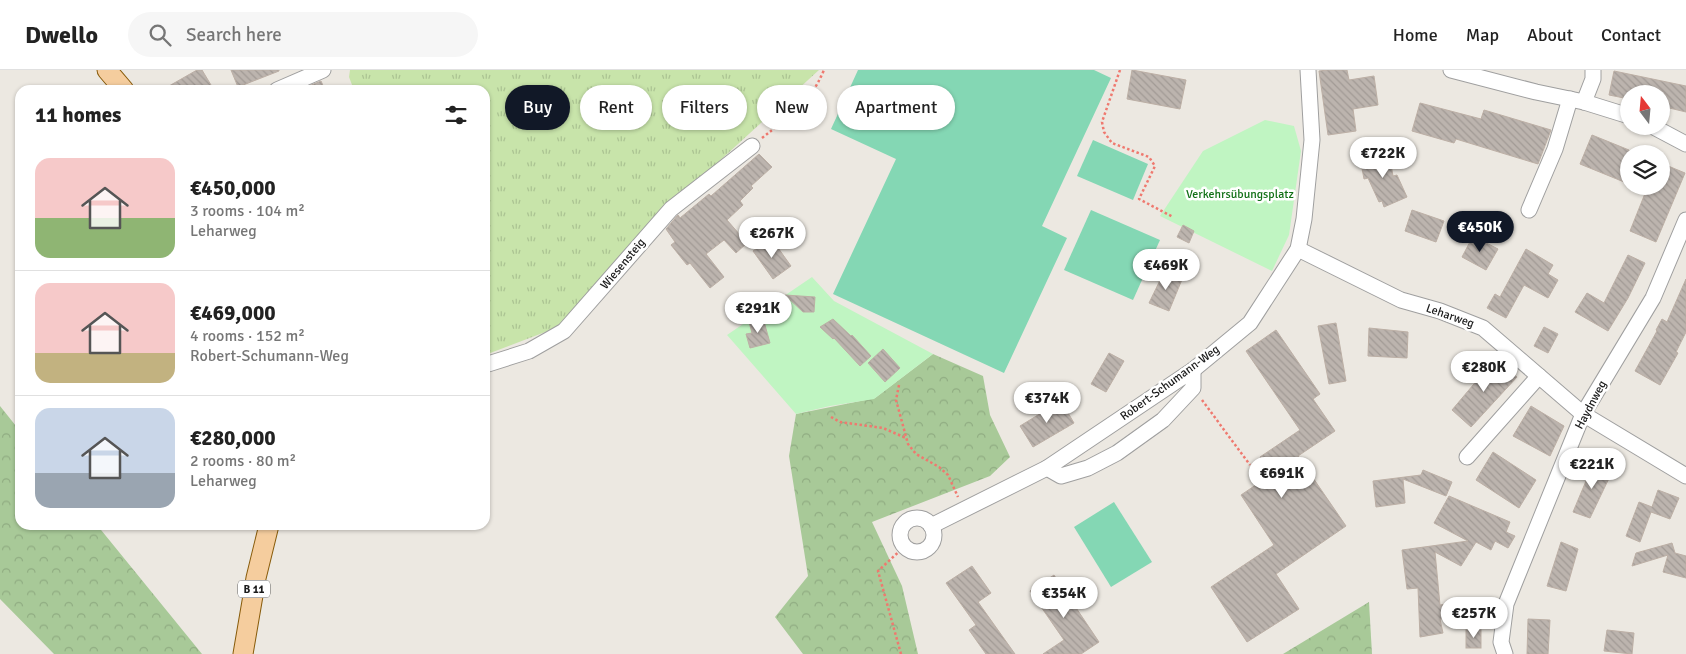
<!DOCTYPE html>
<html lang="en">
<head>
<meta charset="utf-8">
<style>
  body { margin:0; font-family:Signika,sans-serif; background:#f6f6f6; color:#222; height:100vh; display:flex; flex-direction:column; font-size:19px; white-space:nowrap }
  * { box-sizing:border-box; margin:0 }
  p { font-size:16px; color:#767676 }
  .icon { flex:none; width:28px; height:28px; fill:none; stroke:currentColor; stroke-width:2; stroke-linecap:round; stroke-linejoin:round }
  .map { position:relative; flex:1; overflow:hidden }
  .sheet { position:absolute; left:15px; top:15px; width:475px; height:445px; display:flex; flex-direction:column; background:#fff; border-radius:15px; box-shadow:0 1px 4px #0004 }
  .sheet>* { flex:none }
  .top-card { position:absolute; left:505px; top:15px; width:475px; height:45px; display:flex; gap:10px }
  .needle { width:32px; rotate:344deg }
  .controls { position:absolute; left:1620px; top:15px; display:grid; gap:10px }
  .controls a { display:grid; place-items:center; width:50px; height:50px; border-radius:50%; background:#fff; box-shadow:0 1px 4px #0004; font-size:25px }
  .price { position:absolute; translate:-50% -42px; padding:0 11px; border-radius:18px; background:#fff; color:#222; font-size:16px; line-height:32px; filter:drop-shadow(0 1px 2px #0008) }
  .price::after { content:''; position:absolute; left:50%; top:30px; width:15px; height:11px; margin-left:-8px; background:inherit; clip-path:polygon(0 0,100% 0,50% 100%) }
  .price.active { background:#111827; color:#fff }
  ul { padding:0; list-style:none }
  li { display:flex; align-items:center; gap:15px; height:125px; padding:0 20px }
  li+li { border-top:1px solid #e0e0e0 }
  li span { display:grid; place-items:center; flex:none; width:140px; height:100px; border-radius:15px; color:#555 }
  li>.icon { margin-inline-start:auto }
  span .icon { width:60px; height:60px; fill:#fffc; stroke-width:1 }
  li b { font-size:21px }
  h2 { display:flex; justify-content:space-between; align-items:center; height:60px; padding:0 20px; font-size:21px }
  .chip { padding:0 18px; border-radius:22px; background:#fff; box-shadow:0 1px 4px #0004; font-size:18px; line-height:45px }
  .chip.active { background:#111827; color:#fff }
  header { display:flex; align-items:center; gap:30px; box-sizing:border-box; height:70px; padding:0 25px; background:#fff; border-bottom:1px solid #e0e0e0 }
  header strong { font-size:24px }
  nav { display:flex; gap:28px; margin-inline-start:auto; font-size:18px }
  .search { width:350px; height:45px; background:#f6f6f6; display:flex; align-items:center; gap:12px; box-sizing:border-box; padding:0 18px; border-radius:28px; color:#767676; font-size:19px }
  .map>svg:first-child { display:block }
  .grass { fill:url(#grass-tufts) }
  .forest { fill:url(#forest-crowns) }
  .park { fill:#c0f5c2 }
  .pitch { fill:#84d7b4 }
  .building { fill:url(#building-back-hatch); stroke:#bcafa5 }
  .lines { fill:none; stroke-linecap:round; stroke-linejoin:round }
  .minor-casing { stroke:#9f9f9f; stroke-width:17 }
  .major-casing { stroke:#885b0a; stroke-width:21 }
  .path { stroke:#ef796f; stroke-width:2.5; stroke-dasharray:2.5 2.5; stroke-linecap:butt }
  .minor { stroke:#fff; stroke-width:15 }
  .major { stroke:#f5cd9e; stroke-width:19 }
  .labels { text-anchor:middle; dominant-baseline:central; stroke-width:5; stroke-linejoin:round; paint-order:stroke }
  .shield { fill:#fff; stroke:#5f5f5f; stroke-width:1 }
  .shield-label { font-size:11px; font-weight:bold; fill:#1b1b1b }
  .park-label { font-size:12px; fill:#127017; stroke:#fff }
  .street-label { font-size:12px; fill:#1b1b1b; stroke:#fff }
</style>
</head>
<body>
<header>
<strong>Dwello</strong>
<div class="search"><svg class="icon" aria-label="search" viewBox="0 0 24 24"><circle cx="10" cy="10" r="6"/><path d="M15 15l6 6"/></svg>Search here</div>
<nav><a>Home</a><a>Map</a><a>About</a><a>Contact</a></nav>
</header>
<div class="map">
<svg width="1686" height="584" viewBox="0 0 1686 584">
  <defs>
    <pattern id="grass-tufts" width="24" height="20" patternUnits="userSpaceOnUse" patternTransform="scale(1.25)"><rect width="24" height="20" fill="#c8e4aa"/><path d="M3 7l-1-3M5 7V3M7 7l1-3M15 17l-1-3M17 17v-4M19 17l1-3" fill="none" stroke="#abc392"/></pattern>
    <pattern id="forest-crowns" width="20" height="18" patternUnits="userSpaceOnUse" patternTransform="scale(1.25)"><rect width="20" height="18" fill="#a8c998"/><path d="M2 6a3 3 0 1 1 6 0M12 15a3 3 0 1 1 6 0" fill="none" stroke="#90ac82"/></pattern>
    <pattern id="building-back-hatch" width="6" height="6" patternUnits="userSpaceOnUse" patternTransform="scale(1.25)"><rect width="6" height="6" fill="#bcb4ae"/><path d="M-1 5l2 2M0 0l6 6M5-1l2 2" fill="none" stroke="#a19a95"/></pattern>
  </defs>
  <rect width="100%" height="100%" fill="#ece8e1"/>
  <path class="grass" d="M350 0H819L645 159 561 256 485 285V20H354L349 7Z"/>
  <g class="forest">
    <path d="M933 284 983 306 990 345 1010 387 990 406 872 452 902 516 918 584H803L775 547 808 506 789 386 796 344 875 328Z"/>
    <path d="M0 336 20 361V455H97L202 584H54L0 529Z"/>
    <path d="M1369 532 1372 584H1283Z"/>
  </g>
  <g class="park">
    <path d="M1265 50 1294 56 1301 81 1289 165 1272 201 1160 146 1203 81Z"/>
    <path d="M812 207 834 231 933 284 874 329 830 336 796 344 727 265Z"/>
  </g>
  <g class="pitch">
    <path d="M858 0H1094L1111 8 1042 156 1067 168 1004 303 833 224 896 89 831 59Z"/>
    <path d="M1093 70 1148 94 1133 130 1077 106Z"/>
    <path d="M1091 140 1160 170 1133 230 1064 200Z"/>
    <path d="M1114 432 1152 492 1111 517 1074 457Z"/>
  </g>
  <g class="building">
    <path d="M197 0H202L214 20H162Z"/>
    <path d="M231 0H279V1L238 17Z"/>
    <path d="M1132 0 1186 10 1180 39 1127 29Z"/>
    <path d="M1327 0H1347L1349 10 1374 6 1378 35 1353 39 1356 61 1328 65 1319 1Z"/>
    <path d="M1614 1 1686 16V42L1661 36V24H1629V29L1609 25Z"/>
    <path d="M321 11 325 20H310L309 16Z"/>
    <path d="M1420 33 1481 49 1484 40 1551 60 1538 94 1456 69 1454 73 1412 61Z"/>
    <path d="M1592 65 1629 80V114L1580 94Z"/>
    <path d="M1389 83 1393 106 1397 105 1407 127 1384 137 1382 131 1379 132 1368 108 1364 109 1360 88Z"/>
    <path d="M759 84 772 97 751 116 753 118 740 131 743 135 727 150 747 173 736 183 724 170 706 184 724 207 710 218 690 193 687 195 671 175 675 172 666 159 677 146 678 145 680 148 709 124 711 126Z"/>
    <path d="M1661 93 1685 103 1656 172 1630 161 1648 116H1661Z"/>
    <path d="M1412 140 1444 151 1436 172 1405 161Z"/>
    <path d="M1183 155 1194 161 1189 173 1177 167Z"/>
    <path d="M1473 166 1498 179 1486 200 1462 187Z"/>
    <path d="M771 168 791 196 773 209 753 181Z"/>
    <path d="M1526 179 1553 195 1548 204 1558 210 1548 228 1524 215 1506 248 1487 238 1495 224 1500 227Z"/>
    <path d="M1628 185 1645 193 1628 228 1608 261 1575 242 1587 223 1604 233Z"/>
    <path d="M1165 200 1183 207 1169 241 1149 233Z"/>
    <path d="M1686 209V262L1676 282 1678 283 1660 315 1635 301 1657 261 1656 260 1662 249 1667 252Z"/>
    <path d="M785 225 815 227 814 242H803Z"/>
    <path d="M763 248 770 273 750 278 746 264 752 263 749 252Z"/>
    <path d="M833 249 851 266 852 265 871 286 860 296 834 268 833 269 820 257Z"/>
    <path d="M1336 253 1346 311 1329 314 1318 256Z"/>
    <path d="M1544 257 1558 264 1548 283 1534 276Z"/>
    <path d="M1369 258 1408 262 1407 288 1368 286Z"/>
    <path d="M1276 260 1320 324 1313 329 1335 361 1298 386 1346 456 1276 504 1299 539 1247 572 1211 517 1274 475 1241 425 1272 404 1260 387 1300 360 1246 281Z"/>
    <path d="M883 279 900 298 885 312 868 293Z"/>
    <path d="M1109 283 1124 291 1106 322 1091 314Z"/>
    <path d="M1495 289 1517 307 1471 357 1452 340Z"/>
    <path d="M1061 331 1074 353 1033 377 1020 356Z"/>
    <path d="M1531 336 1564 356 1550 386 1513 366Z"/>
    <path d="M1493 382 1536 410 1519 438 1476 410Z"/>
    <path d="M1594 392 1612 402 1590 448 1573 442Z"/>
    <path d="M1423 400 1452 412 1446 426 1403 409 1405 433 1376 437 1373 411 1421 405Z"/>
    <path d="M1658 420 1679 428 1670 449 1651 442 1640 472 1626 466 1639 432 1652 437Z"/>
    <path d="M1449 426 1510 452 1506 462 1515 466 1508 478 1495 471 1491 480 1476 472 1461 496 1435 482 1440 535 1447 534 1449 548 1440 549 1443 563 1420 567 1418 518 1407 519 1402 480 1468 471 1434 453Z"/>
    <path d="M1561 472 1578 479 1566 521 1547 516Z"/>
    <path d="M1672 473 1675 483 1686 486V508L1663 502 1668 485 1632 496 1636 483Z"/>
    <path d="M972 496 991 523 978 532 1015 584H986L969 560 976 555 946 513Z"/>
    <path d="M1054 505 1099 572 1081 584H1043L1064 570 1030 521Z"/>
    <path d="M1528 549 1550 550 1548 584H1527Z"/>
    <rect x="1466" y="560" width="15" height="18"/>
    <path d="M1607 560 1634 563 1632 584 1604 581Z"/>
  </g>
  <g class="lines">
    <g class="minor-casing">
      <g id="minor">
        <path d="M1451 0 1536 22 1584 32 1629 46"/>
        <path d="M277 20 323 0"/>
        <path d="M1584 32 1593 9V0"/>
        <path d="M1652 56 1686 74"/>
        <path d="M1529 140 1555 79 1570 29"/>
        <path d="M1298 179 1401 230 1440 241 1483 258 1583 344 1686 406"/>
        <path d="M485 295 529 281 564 261 671 139 752 76"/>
        <path d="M1467 387 1539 306"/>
        <path d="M1047 398 1061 406 1088 398 1117 383 1163 350 1193 318V300"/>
        <circle cx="917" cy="465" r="17"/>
        <path d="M931 456 1047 398 1193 300 1250 253 1298 179 1304 149 1312 70 1308 0"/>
        <path d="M1505 584 1501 572 1506 534 1583 344 1653 228 1686 150"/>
      </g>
    </g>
    <g class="major-casing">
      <g id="major">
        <path d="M107 0 124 20"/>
        <path d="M243 584 256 508 269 455"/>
      </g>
    </g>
    <g class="path">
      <path d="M1120 0 1102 52 1104 62 1112 73 1149 87 1155 96 1139 129 1173 147"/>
      <path d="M762 68C791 45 809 35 824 0"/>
      <path d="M899 315 896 330 908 374 916 384 939 397 948 405 958 427"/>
      <path d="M1202 330 1250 395"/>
      <path d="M831 347 840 352 883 358 906 368"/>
      <path d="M901 584 878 501 905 476"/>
    </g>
    <use href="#minor" class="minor"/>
    <use href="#major" class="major"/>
  </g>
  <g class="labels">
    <rect class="shield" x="238" y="510.5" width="32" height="17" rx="4"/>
    <g class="shield-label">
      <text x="254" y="519">B 11</text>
    </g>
    <g class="park-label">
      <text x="1240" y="124">Verkehrsübungsplatz</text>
    </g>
    <g class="street-label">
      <text transform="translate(623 194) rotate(-50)">Wiesensteig</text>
      <text transform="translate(1450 246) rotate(19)">Leharweg</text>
      <text transform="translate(1170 313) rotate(-36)">Robert-Schumann-Weg</text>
      <text transform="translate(1591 335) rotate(-62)">Haydnweg</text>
    </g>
  </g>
</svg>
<div class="controls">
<a><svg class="needle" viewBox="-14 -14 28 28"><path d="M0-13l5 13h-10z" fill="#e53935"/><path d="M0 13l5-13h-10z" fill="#767676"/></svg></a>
<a><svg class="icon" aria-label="layers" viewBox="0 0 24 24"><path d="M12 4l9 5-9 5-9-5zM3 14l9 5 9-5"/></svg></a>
</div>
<b class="price" style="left:1383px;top:109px">€722K</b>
<b class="price active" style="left:1480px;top:183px">€450K</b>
<b class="price" style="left:772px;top:189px">€267K</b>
<b class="price" style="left:1166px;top:221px">€469K</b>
<b class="price" style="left:758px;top:264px">€291K</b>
<b class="price" style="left:1484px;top:323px">€280K</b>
<b class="price" style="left:1047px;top:354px">€374K</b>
<b class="price" style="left:1592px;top:420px">€221K</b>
<b class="price" style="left:1282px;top:429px">€691K</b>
<b class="price" style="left:1064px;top:549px">€354K</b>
<b class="price" style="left:1474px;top:569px">€257K</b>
<div class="top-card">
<a class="chip active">Buy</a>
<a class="chip">Rent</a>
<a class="chip">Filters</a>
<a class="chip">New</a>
<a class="chip">Apartment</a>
</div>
<section class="sheet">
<h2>11 homes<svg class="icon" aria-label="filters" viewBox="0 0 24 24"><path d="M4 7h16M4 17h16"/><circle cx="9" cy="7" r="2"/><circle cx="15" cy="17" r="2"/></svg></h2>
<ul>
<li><span style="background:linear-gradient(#f6c9c9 60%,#8fb573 0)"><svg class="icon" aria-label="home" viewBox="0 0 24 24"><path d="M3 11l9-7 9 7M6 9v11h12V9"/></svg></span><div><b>€450,000</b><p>3 rooms · 104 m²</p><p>Leharweg</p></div></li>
<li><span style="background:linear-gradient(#f6c9c9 70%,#c2b280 0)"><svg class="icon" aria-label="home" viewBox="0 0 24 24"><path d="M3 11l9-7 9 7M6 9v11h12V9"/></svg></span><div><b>€469,000</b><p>4 rooms · 152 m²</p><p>Robert-Schumann-Weg</p></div></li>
<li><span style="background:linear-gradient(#c9d6e8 65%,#9aa5b1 0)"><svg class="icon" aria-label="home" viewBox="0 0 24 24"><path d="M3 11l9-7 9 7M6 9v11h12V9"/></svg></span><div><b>€280,000</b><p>2 rooms · 80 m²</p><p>Leharweg</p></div></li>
</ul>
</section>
</div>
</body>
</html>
